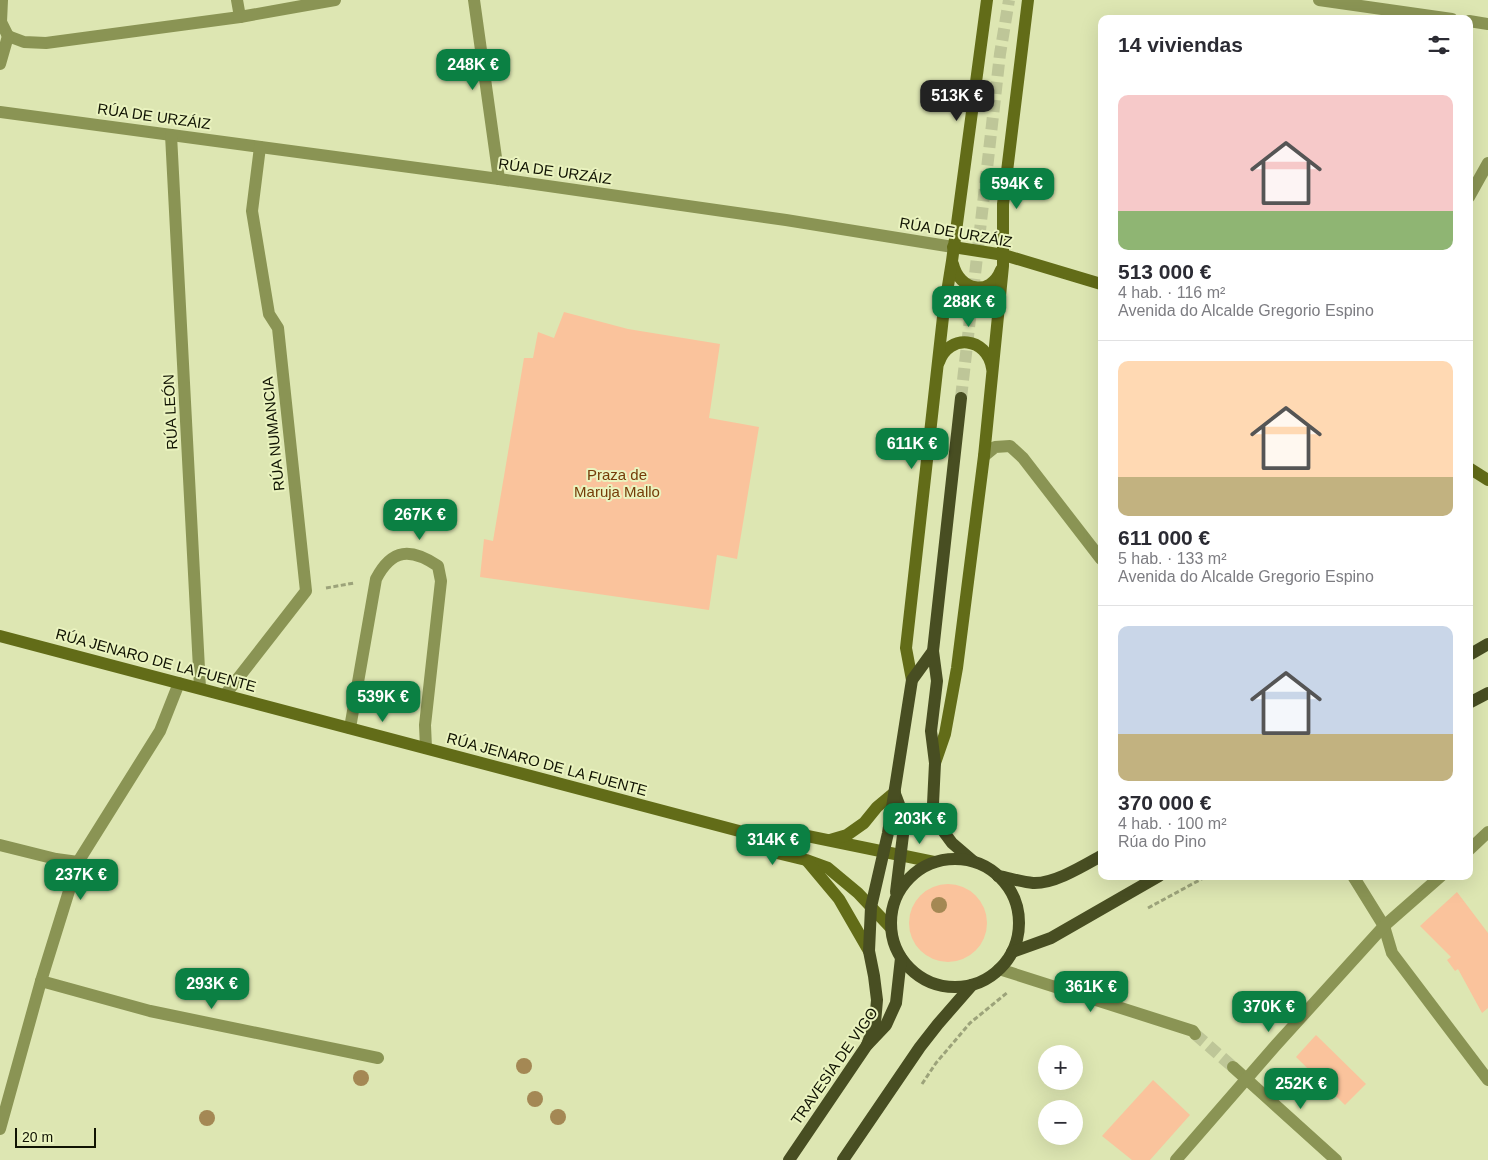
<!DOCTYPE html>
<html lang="es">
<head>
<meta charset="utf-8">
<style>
  body { margin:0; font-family:Arial,sans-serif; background:#f7f7f7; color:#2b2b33; height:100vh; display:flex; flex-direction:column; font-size:19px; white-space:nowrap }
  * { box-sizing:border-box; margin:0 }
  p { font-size:16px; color:#7c7c81 }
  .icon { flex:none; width:28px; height:28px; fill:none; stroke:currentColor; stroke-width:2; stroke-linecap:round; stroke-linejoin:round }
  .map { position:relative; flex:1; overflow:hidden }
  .details { position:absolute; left:1098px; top:15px; width:375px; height:865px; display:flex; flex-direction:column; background:#fff; border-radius:10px; box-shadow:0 5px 20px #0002 }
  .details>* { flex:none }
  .controls { position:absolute; left:1038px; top:1045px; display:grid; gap:10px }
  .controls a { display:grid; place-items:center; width:45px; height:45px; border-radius:50%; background:#fff; box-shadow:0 5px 20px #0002; font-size:25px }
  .scale { position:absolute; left:15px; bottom:12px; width:81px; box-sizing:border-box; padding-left:5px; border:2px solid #101302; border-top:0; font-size:14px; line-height:18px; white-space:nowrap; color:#101302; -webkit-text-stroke:4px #eaf3bf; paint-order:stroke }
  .price { position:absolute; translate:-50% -42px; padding:0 11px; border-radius:10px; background:#0b8043; color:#fff; font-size:16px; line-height:32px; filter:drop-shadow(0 1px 2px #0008) }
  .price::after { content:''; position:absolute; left:50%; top:30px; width:15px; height:11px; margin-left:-8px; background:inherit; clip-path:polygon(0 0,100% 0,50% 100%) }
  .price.active { background:#222; color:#fff }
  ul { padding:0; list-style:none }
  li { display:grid; align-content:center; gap:10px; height:265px; padding:0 20px }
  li+li { border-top:1px solid #e1e1e2 }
  li span { display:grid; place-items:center; height:155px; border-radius:10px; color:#555 }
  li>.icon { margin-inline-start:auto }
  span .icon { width:90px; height:90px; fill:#fffc; stroke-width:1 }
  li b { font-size:21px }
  h2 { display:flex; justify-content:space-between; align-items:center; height:60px; padding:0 20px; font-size:21px }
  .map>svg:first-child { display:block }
  .green { fill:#fac39c }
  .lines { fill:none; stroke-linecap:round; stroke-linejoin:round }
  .street-tunnel { stroke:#bec698; stroke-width:12; stroke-dasharray:12 6; stroke-linecap:butt }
  .primary-tunnel { stroke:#bec698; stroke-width:12; stroke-dasharray:12 6; stroke-linecap:butt }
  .path { stroke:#9ca37a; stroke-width:3; stroke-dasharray:5 2.5; stroke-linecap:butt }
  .street { stroke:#8a9454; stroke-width:12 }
  .secondary { stroke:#626c18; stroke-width:12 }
  .primary { stroke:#484e22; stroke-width:12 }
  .tree { fill:#a48854 }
  .labels { text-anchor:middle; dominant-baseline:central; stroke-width:4; stroke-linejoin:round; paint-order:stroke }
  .street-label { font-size:15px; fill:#101302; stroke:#eaf3bf }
  .park-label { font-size:15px; fill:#753c08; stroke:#eaf3bf }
</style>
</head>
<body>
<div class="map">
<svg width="1488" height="1160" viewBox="0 0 1488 1160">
  <rect width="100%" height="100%" fill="#dde6b2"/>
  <g class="green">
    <path d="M564 312 628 329 720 344 709 418 759 427 737 559 717 555 709 610 480 577 484 539 493 541 524 358H533L538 332 554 338Z"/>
    <circle cx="948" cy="923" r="39"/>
    <path d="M1457 892 1488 933V1008L1482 1013 1458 969 1455 971 1447 960 1451 957 1420 926Z"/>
    <path d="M1316 1035 1366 1084 1345 1105 1296 1057Z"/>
    <path d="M1153 1080 1190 1115 1150 1160H1132L1102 1136Z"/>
  </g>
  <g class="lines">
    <path class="street-tunnel" d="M1195 1034 1233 1067"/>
    <path class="primary-tunnel" d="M961 398 1000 54 1009 0"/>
    <g class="path">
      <path d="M326 588 354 583"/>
      <path d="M1148 908 1207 876"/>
      <path d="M922 1084 936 1063 970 1023 1008 992"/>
    </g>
    <g class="street">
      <path d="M2 0 1 22 8 36"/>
      <path d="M237 0 240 17"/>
      <path d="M474 0 499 179"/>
      <path d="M1319 0 1452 19"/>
      <path d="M1469 21 1488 24"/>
      <path d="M8 36 24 42 46 43 240 17 335 0"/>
      <path d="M0 64 8 36"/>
      <path d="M0 112 499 179 786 220 953 247"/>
      <path d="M171 135 200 688"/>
      <path d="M1469 197 1488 163"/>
      <path d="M984 456 995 447 1010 446 1023 458 1101 559"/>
      <path d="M225 695 306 591 278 328 269 314 252 211 260 147"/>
      <path d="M350 728 376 579C392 548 411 548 438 566L441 581 425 725 426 748"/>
      <path d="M0 845 56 859 78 862"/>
      <path d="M1469 850 1488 832"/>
      <path d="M1353 876 1384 926 1392 953 1488 1080"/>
      <path d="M999 969 1193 1031 1195 1034"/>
      <path d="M41 981 150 1011 378 1058"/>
      <path d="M1233 1067 1336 1160"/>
      <path d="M0 1129 41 981 78 862 160 731 179 683"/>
      <path d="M1176 1160 1276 1045 1384 926 1441 876"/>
    </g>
    <g class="secondary">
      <path d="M953 247 1004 255 1101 284"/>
      <path d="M953 264C959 290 990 298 1001 270"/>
      <path d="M939 362C949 333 987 337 992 368"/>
      <path d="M1469 468 1488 480"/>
      <path d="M0 636 758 836 783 831 934 862"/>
      <path d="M912 680 906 648 943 317 952 261 987 0"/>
      <path d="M935 763 945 734 957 668 984 456 1003 266V204L1028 0"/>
      <path d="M758 836 777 853 806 860 828 868 858 893 890 927"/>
      <path d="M830 840 847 835 864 823 877 807 895 792"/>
      <path d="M808 862 839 899 869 951"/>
    </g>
    <g class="primary">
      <path d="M933 651 937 681 931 731 935 763 933 804 938 824 952 843 973 861"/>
      <path d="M1469 655 1488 644"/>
      <path d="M1469 703 1488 693"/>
      <path d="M895 794 903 815V835L896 892"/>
      <circle cx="955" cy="923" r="64"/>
      <path d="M998 876C1009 878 1022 882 1033 883 1054 884 1083 866 1101 856"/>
      <path d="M1012 952 1051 938 1159 876"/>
      <path d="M867 1045 875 1023 877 1000 874 976 869 951 871 907 888 833 912 680 933 651 961 398"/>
      <path d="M789 1160 867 1045 886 1025 896 1003 901 958"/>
      <path d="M843 1160 920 1047 938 1024 972 985"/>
    </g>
  </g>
  <g class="tree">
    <circle cx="939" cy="905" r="8"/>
    <circle cx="524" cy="1066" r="8"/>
    <circle cx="361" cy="1078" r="8"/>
    <circle cx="535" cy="1099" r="8"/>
    <circle cx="558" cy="1117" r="8"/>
    <circle cx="207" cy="1118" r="8"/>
  </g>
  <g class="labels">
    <g class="street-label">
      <text transform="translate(154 116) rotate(8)">RÚA DE URZÁIZ</text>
      <text transform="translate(555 171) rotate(8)">RÚA DE URZÁIZ</text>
      <text transform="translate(956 232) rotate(10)">RÚA DE URZÁIZ</text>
      <text transform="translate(170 412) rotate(-93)">RÚA LEÓN</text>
      <text transform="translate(273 434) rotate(-96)">RÚA NUMANCIA</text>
      <text transform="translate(156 660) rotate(15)">RÚA JENARO DE LA FUENTE</text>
      <text transform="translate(547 764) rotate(15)">RÚA JENARO DE LA FUENTE</text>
      <text transform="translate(834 1066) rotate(-55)">TRAVESÍA DE VIGO</text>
    </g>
    <g class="park-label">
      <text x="617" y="474">Praza de<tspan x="617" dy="17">Maruja Mallo</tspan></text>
    </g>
  </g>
</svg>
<div class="controls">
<a>+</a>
<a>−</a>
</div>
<div class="scale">20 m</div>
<b class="price" style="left:473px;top:91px">248K €</b>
<b class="price active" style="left:957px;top:122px">513K €</b>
<b class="price" style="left:1017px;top:210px">594K €</b>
<b class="price" style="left:969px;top:328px">288K €</b>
<b class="price" style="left:912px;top:470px">611K €</b>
<b class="price" style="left:420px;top:541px">267K €</b>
<b class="price" style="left:383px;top:723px">539K €</b>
<b class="price" style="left:920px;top:845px">203K €</b>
<b class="price" style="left:773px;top:866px">314K €</b>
<b class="price" style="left:81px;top:901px">237K €</b>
<b class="price" style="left:212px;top:1010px">293K €</b>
<b class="price" style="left:1091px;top:1013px">361K €</b>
<b class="price" style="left:1269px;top:1033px">370K €</b>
<b class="price" style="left:1301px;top:1110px">252K €</b>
<section class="details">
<h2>14 viviendas<svg class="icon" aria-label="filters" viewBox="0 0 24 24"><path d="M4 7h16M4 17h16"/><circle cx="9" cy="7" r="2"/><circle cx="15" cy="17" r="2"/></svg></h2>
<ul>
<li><span style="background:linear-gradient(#f6c9c9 75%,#8fb573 0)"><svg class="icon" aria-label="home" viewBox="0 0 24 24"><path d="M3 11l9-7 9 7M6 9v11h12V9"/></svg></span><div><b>513 000 €</b><p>4 hab. · 116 m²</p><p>Avenida do Alcalde Gregorio Espino</p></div></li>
<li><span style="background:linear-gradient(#ffd9b3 75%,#c2b280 0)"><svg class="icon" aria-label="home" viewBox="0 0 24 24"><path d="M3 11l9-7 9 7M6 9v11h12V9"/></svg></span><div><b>611 000 €</b><p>5 hab. · 133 m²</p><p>Avenida do Alcalde Gregorio Espino</p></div></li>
<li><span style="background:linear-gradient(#c9d6e8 70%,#c2b280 0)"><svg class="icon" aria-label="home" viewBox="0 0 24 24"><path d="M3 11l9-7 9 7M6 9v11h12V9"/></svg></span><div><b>370 000 €</b><p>4 hab. · 100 m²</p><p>Rúa do Pino</p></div></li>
</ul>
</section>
</div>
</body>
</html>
